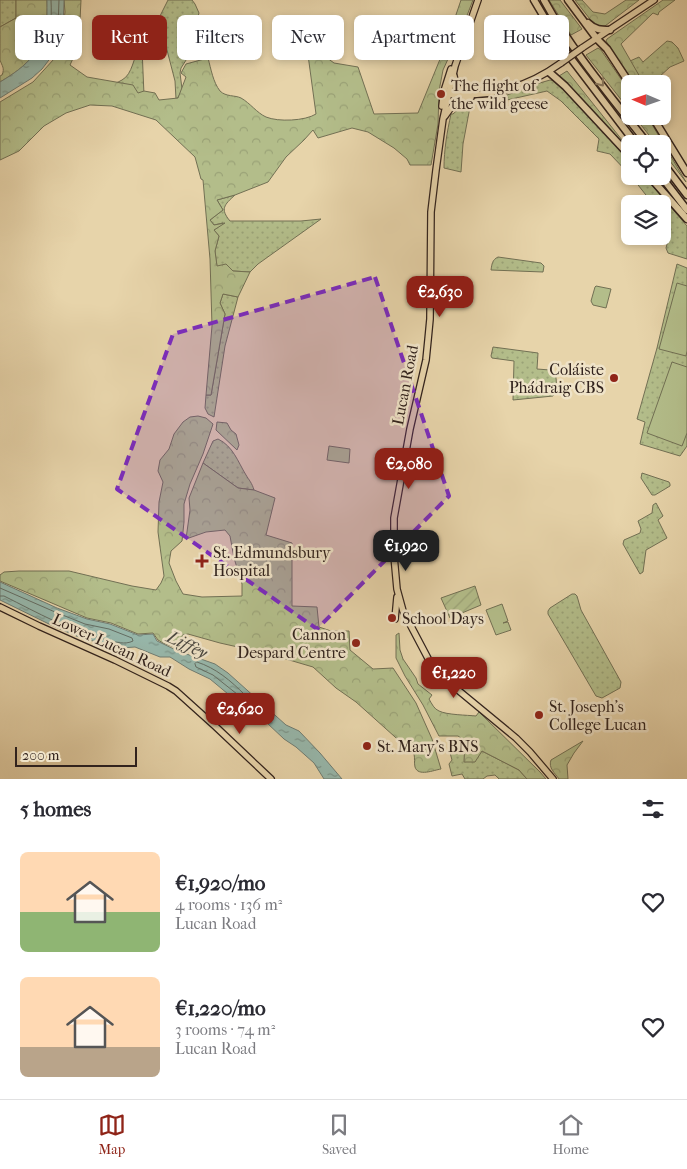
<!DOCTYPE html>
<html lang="en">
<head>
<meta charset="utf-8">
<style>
  body { margin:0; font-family:"IM FELL French Canon",serif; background:#f2f2f3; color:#2b2b33; height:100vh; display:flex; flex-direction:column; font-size:19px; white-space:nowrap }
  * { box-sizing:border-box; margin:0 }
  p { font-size:16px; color:#7c7c81 }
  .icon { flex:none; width:28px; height:28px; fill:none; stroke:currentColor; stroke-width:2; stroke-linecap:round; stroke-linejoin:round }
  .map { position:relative; height:779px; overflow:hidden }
  .drawer { display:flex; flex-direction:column; background:#fff; flex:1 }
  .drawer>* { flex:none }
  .top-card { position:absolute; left:15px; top:15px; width:658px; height:45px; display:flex; gap:10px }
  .needle { width:32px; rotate:272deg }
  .tools { position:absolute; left:621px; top:75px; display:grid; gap:10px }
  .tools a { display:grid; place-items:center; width:50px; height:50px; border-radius:8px; background:#fff; box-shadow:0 2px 8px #0003; font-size:25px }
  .scale { position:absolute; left:15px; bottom:12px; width:122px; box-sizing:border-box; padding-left:5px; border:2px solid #32231d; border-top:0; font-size:14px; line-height:18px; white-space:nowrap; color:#32231d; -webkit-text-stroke:4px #efe3c8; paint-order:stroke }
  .price { position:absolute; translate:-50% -42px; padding:0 11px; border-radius:10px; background:#8f2418; color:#fff; font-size:16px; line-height:32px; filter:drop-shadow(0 1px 2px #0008) }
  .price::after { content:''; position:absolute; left:50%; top:30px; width:15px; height:11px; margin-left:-8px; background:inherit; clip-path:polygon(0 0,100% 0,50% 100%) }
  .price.active { background:#222; color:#fff }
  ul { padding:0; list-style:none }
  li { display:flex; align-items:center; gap:15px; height:125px; padding:0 20px }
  li span { display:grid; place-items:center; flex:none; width:140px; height:100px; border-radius:8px; color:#555 }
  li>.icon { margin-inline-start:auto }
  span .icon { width:60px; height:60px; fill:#fffc; stroke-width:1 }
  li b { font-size:21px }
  h2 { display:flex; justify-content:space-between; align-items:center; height:60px; padding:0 20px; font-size:21px }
  .tag { padding:0 18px; border-radius:8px; background:#fff; box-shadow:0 2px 8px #0003; font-size:18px; line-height:45px }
  .tag.active { background:#8f2418; color:#fff }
  .tabs { display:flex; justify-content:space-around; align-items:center; height:70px; border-top:1px solid #e1e1e2; background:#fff; font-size:14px; color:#7c7c81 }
  .tabs a { display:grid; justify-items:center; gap:2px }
  .tabs .active { color:#8f2418 }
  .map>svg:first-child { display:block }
  .grass { fill:url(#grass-dots); stroke:#727054 }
  .forest { fill:url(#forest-crowns); stroke:#727054 }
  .park { fill:#b3bd8a; stroke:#727054 }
  .garden { fill:url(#garden-furrows); stroke:#727054 }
  .water { fill:url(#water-ripples); stroke:#6f7c73 }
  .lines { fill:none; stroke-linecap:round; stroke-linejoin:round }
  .shore { stroke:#646e64; stroke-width:1 }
  .major-casing { stroke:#32231d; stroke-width:8 }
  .highway-casing { stroke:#32231d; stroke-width:9 }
  .major { stroke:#e7d4aa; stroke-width:5.5 }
  .highway { stroke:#e7d4aa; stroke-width:6 }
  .major-bridge-casing { stroke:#32231d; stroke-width:8; stroke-linecap:butt }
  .major-bridge { stroke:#e7d4aa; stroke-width:5.5 }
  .oneway { stroke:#8c7c64 }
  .marked { fill:#7b2cbf; fill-opacity:0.2; stroke:#7b2cbf; stroke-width:4; stroke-dasharray:10 6; stroke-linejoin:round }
  .poi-dot { fill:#8f2418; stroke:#efe3c8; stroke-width:2 }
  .labels { text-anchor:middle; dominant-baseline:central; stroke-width:5; stroke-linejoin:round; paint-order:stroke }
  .poi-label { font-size:16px; fill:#32231d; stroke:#efe3c8; text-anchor:start }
  .street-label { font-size:16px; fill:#32231d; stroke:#efe3c8 }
  .water-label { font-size:18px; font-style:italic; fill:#4b4841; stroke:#efe3c8 }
</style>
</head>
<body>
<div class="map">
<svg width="687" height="779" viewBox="0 0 687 779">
  <defs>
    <pattern id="grass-dots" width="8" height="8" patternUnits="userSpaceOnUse" patternTransform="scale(1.25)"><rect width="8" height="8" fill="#b3bd8a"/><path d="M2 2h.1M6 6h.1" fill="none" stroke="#9aa277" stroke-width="1.8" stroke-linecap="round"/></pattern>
    <pattern id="forest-crowns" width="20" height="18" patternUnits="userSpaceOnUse" patternTransform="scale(1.25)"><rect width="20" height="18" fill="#b3bd8a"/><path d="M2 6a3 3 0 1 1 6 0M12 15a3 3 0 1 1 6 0" fill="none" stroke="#9aa277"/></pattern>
    <pattern id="garden-furrows" width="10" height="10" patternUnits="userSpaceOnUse" patternTransform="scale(1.25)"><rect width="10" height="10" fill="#b3bd8a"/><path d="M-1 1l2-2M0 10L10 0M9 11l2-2" fill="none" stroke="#9aa277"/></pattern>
    <pattern id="water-ripples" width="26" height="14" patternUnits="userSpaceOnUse" patternTransform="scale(1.25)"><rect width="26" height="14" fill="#97b8ac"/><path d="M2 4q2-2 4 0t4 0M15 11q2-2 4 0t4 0" fill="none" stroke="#7c958b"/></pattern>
  </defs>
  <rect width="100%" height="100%" fill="#e7d4aa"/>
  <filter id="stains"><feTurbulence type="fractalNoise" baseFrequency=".004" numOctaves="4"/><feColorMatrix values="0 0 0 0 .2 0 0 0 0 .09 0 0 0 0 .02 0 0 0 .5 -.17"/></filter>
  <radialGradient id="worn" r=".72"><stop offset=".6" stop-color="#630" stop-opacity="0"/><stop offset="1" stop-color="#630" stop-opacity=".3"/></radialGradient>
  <g class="grass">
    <path d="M0 0H16V18L0 27Z"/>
    <path d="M168 0H192L195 4 199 13 195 27V46L181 68 180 73 182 89 178 98 176 99 175 81 160 23V16Z"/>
    <path d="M667 41 672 42 678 48 684 61 670 67 658 78 655 77 653 79 656 84H644L630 61 639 57 643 62Z"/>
    <path d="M140 47 142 48 144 95 105 86C111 85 117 83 122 80 133 74 133 57 140 47Z"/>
    <path d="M550 80 555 81 630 161V175L610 154 597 151 599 139 561 101 547 91 507 100 501 97C518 92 533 84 550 80Z"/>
    <path d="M463 105H469L470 107 463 144 461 172 444 168C444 150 447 132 451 114H453Z"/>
    <path d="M631 176H644L687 226V259L668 253 666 248 671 229 663 216 662 204H653Z"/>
    <path d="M235 195C224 205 220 209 230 221H301L321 219 258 264 250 272 233 271 217 267 215 251 219 236 214 230 223 223 214 225 210 220 223 210 217 200Z"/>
    <path d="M498 257 541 263 544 266 543 272 491 270C492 264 492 260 498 257Z"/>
    <path d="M677 264 687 268V446L680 456 640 444 645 422 637 419 657 348Z"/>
    <path d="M223 294 238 297 225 346 214 417 208 414 205 408 206 395H211L225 314 220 303Z"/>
    <path d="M493 347 538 353 537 369 550 370 555 373C557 381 557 389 553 396L513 400 514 361 492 358 491 356Z"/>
    <path d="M218 439C233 446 238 462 246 475 249 480 252 483 254 490L238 488 203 463 213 441Z"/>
    <path d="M642 473 669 482 670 484V486L655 495H652L641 478Z"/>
    <path d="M656 503 663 516 658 520 667 538 646 550 643 572 640 574 623 544 624 540 640 533 641 529 638 521 652 513 653 505Z"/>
    <path d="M572 594H575L577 596 581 610 621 682 620 688 602 698 596 696 548 614V611L550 608Z"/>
    <path d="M449 749H465V762L482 751 519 770 527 779H499L495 775 487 776 483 779H465L462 774 452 776 449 764 452 760Z"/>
  </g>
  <g class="forest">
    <path d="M16 0H47C49 43 36 61 0 82V76L2 75C5 68 2 66 0 60 0 53 0 35 0 27L16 18Z"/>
    <path d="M64 0H81L79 41 76 52 70 65 87 77 133 85 138 93 144 91 155 93 159 100 178 98 186 77 181 73 186 64 208 58C211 69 213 82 220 91 226 97 235 95 241 98 250 103 257 113 266 117 278 122 305 121 316 114L308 55 319 52 334 63 358 67 374 114 418 113 445 47 461 0H473L463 26 443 70 439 91 438 124 431 165H410L407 159 394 148 368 132 352 128 318 138 313 130 304 140 286 157 268 182 235 195 217 200 223 210 210 220 214 225 225 223 214 230 219 236 215 251 217 266 226 264 233 271 250 272 238 297 223 294 220 303 225 314 211 395H206L212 326 210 259 203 180 201 179 195 157 156 120 112 106 90 105 66 113 44 126 19 151 0 160V102L33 82 54 59 63 30 65 12Z"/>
    <path d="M549 0H560L582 29 571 35Z"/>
    <path d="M575 0H582L593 12 605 14 626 0H639L605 26 597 27 593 23Z"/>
    <path d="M663 0H675L659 12 658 15 653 13 621 44 644 84H634L606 41 607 39Z"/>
    <path d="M598 48 601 50 630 92V111L586 55Z"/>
    <path d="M567 71 630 150V152L559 76Z"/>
    <path d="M634 116H647L686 182 663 152 662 144H656Z"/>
    <path d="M198 416 206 418 213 424 203 454 190 484 184 504V522L182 541 171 551 169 563 176 581 183 594 202 597 242 596V584L234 558 230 536 225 530 206 532 186 539 190 510 189 498 203 463 238 488 254 490 275 498 266 535 292 543V606L317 607 319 627 331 631H349L350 650 373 669 393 668 416 703 432 739 441 769C434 770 418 777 415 767 414 763 415 758 414 754L356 702 336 688 313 667 269 654 220 643 188 634 183 635 181 639 194 650 192 653 182 650 163 643 158 640 153 633 138 634 111 623 87 618 0 581V575L4 572 19 571H69L132 586 156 590 161 583 164 576 158 532 159 502 163 482 158 471 160 460 169 449 174 434 183 422 190 417Z"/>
    <path d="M217 422 227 423 231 430 236 434 239 445 237 450 216 430Z"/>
    <path d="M399 633 400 650 403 659 416 678 418 684 432 695 429 699C432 704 434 709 439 711 447 715 467 715 476 716L479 712 540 772 546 779H527L519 770 482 751 475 762H464L465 741 458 736H439L423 705 405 676 396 658V635Z"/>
    <path d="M583 741 574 753 567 765 568 779H559C555 773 548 768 551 760Z"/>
  </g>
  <g class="park">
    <path d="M677 283 687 286V351L686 356 659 349Z"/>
    <path d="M596 286 611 289 606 308 593 305 591 301 595 287Z"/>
    <path d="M672 362 687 367V433L682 446 647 433Z"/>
    <path d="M329 446 350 449 349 463 327 460Z"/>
    <path d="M502 604 508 621 503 623 508 622 511 630 496 635 486 610Z"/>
  </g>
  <path class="garden" d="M475 586 481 605 450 618 441 598Z"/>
  <g class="water">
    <path d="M47 0H64V3L63 30 52 56 42 69 32 78 0 98V82C27 66 46 49 47 16 47 10 47 5 47 0Z"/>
    <path d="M0 582 57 608 87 619 110 624 138 635 153 634 157 641 178 651 215 664 228 673 286 725 299 731 320 753 342 779H324L314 763 296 747 284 739 267 723 240 704 210 679 189 669 170 657H160L135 647 121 648 81 638 51 625 0 600Z"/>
  </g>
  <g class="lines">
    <g class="shore">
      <path d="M51 0C52 20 51 38 40 55L42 58H44L47 54 58 29 59 0"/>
      <path d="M0 588 55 612 85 624 109 629 132 638 133 641C125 645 116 642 107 640 70 631 38 613 4 596H0"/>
      <path d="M197 662C216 668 231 681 245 695V698H242L213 675 196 667 195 664Z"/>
    </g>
    <g class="major-casing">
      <g id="major">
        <path d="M478 0 455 66 443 119 436 170 431 212 430 319 428 340 426 360 410 429 394 518V556L397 589 403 611 432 666 447 681 516 738 530 752 553 779"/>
        <path d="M582 48 654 0"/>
        <path d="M454 76C455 85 458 90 466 94"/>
        <path d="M448 94C489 98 528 87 561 63"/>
        <path d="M442 106 444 91 451 69"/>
        <path d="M445 116C451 105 460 100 471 97"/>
        <path d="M0 607 39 626 115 660 168 686 176 691 216 727 271 779"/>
        <path d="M395 619 397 597"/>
      </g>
    </g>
    <g class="highway-casing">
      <g id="highway">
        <path d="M534 0 560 44 636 144"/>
        <path d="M544 0C571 50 613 99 648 144"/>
        <path d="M568 0 597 39 607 49 630 84"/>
        <path d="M588 23C595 30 601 30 610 30"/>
        <path d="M549 72 565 86 630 156"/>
        <path d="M652 116 687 173"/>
        <path d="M662 162 687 195"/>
        <path d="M649 176 687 219"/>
        <path d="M661 176 687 210"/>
      </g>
    </g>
    <use href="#major" class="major"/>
    <use href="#highway" class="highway"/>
    <g class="major-bridge-casing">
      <path id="major-bridge" d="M561 63 582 48"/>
    </g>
    <use href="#major-bridge" class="major-bridge"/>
  </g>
  <defs><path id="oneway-chevron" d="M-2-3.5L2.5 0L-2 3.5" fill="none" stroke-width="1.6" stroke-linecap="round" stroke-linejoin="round" transform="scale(1.25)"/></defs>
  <use class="oneway" href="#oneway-chevron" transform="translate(601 83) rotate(52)"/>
  <path class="marked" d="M375 277 449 496 317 629 117 489 173 334Z"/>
  <g class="poi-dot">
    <circle cx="441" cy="94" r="5"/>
    <circle cx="614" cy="378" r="5"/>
    <path d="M199.5 553.5h5v5h5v5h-5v5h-5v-5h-5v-5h5z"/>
    <circle cx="392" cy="618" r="5"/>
    <circle cx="356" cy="643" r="5"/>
    <circle cx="539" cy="715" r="5"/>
    <circle cx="367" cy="746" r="5"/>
  </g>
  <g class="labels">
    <g class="poi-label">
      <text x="451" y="85">The flight of<tspan x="451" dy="18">the wild geese</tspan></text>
      <text x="604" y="369" text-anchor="end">Coláiste<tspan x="604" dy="18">Phádraig CBS</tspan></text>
      <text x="213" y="552">St. Edmundsbury<tspan x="213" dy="18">Hospital</tspan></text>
      <text x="402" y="618">School Days</text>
      <text x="346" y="634" text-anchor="end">Cannon<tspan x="346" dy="18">Despard Centre</tspan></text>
      <text x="549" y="706">St. Joseph's<tspan x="549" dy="18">College Lucan</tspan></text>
      <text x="377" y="746">St. Mary's BNS</text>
    </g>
    <g class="street-label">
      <text transform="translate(405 385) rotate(-79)">Lucan Road</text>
      <text transform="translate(112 645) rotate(25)">Lower Lucan Road</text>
    </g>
    <g class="water-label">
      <text transform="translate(187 645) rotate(26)">Liffey</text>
    </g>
  </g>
  <rect width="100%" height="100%" filter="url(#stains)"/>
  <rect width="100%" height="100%" fill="url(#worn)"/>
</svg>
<div class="tools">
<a><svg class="needle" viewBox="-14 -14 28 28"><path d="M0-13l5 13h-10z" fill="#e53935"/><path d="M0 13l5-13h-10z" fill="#7c7c81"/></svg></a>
<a><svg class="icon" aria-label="locate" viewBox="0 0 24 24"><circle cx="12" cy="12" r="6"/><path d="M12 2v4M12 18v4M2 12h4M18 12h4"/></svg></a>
<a><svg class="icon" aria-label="layers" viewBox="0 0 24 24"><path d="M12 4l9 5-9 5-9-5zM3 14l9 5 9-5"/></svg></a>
</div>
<div class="scale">200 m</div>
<b class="price" style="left:440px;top:318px">€2,630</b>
<b class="price" style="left:409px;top:490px">€2,080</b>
<b class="price active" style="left:406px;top:572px">€1,920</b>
<b class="price" style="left:454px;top:699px">€1,220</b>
<b class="price" style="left:240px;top:735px">€2,620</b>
<div class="top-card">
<a class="tag">Buy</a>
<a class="tag active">Rent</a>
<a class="tag">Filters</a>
<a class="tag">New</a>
<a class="tag">Apartment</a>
<a class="tag">House</a>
</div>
</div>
<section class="drawer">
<h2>5 homes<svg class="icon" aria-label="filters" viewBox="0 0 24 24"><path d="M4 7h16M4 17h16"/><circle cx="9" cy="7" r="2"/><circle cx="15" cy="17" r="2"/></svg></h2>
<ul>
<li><span style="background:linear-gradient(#ffd9b3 60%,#8fb573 0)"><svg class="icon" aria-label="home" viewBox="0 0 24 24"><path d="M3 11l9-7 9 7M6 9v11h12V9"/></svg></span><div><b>€1,920/mo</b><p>4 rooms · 136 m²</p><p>Lucan Road</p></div><svg class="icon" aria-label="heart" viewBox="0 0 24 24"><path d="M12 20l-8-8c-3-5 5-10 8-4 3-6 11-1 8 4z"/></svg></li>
<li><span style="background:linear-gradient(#ffd9b3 70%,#b9a48a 0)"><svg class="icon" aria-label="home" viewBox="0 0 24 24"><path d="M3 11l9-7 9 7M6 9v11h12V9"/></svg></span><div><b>€1,220/mo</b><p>3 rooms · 74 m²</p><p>Lucan Road</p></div><svg class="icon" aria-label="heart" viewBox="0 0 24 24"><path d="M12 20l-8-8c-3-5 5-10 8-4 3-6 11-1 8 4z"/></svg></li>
</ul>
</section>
<nav class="tabs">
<a class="active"><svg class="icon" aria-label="map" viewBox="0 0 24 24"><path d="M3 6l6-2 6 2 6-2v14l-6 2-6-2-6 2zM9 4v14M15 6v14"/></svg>Map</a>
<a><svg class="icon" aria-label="saved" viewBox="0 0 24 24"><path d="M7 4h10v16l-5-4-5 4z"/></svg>Saved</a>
<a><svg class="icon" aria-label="home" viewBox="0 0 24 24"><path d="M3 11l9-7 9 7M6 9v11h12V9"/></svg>Home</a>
</nav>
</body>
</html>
